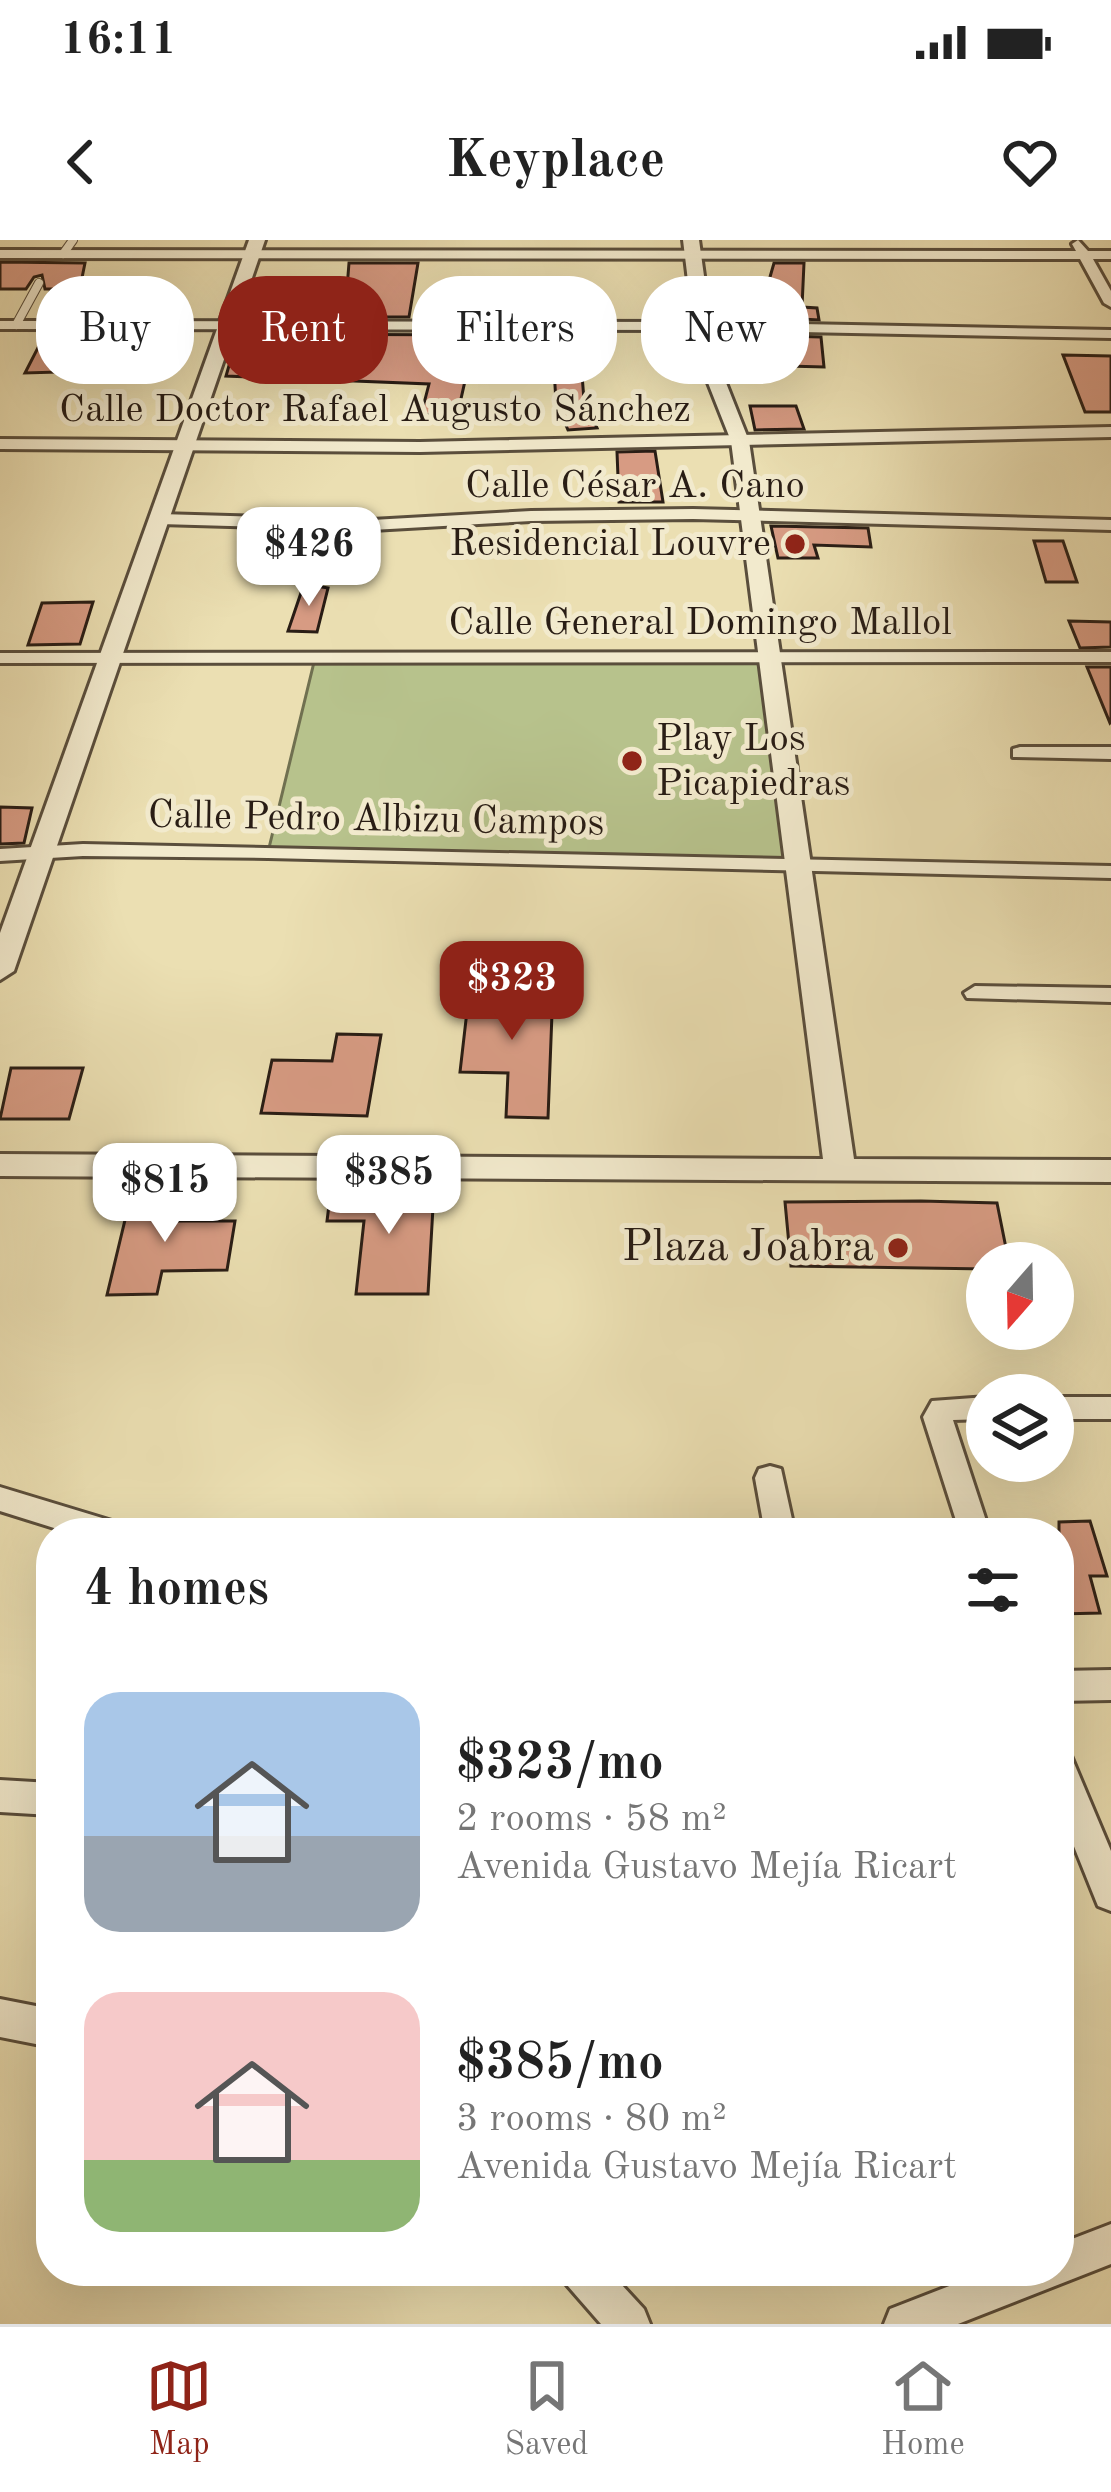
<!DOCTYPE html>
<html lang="en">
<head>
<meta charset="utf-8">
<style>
  body { margin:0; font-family:"Old Standard TT",serif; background:#f2f2f2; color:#222; height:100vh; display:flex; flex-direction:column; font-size:45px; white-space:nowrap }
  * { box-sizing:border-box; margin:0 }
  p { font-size:39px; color:#767676 }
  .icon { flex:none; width:66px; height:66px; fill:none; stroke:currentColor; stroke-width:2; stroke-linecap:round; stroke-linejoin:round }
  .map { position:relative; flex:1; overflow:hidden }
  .details { position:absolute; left:36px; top:1278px; width:1038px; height:768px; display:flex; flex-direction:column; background:#fff; border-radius:48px; box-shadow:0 12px 48px #0002 }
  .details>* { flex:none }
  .hud { position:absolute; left:36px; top:36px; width:1041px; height:108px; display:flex; gap:24px }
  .needle { width:78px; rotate:200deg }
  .tools { position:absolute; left:966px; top:1002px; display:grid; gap:24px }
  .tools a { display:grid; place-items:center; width:108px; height:108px; border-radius:50%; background:#fff; box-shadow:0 12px 48px #0002; font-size:60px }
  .price { position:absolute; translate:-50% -102px; padding:0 27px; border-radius:24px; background:#fff; color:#222; font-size:39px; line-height:78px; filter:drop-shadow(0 3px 6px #0008) }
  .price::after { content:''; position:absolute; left:50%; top:72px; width:36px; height:27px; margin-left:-18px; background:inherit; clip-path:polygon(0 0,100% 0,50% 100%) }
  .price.current { background:#8f2418; color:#fff }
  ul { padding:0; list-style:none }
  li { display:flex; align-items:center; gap:36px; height:300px; padding:0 48px }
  li span { display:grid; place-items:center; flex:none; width:336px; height:240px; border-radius:36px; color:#555 }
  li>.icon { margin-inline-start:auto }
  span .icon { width:144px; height:144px; fill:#fffc; stroke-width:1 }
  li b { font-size:51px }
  h2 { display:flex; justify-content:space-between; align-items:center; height:144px; padding:0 48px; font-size:51px }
  .pill { padding:0 42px; border-radius:48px; background:#fff; box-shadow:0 12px 48px #0002; font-size:42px; line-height:108px }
  .pill.current { background:#8f2418; color:#fff }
  .status { display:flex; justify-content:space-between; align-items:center; height:84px; padding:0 60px; background:#fff; direction:ltr }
  .status svg { height:33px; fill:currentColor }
  header { display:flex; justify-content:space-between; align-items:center; height:156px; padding:0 48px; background:#fff; font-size:54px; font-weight:700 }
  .tabs { display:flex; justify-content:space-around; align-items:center; height:168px; border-top:3px solid #e0e0e0; background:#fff; font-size:33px; color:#767676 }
  .tabs a { display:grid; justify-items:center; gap:6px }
  .tabs .current { color:#8f2418 }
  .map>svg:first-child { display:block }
  .green { fill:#b7c28c; stroke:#707050; stroke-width:3 }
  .building { fill:#d79b83; stroke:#291d15; stroke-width:3 }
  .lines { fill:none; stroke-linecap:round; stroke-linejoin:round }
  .service-casing { stroke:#5a4e3c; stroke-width:10 }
  .minor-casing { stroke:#5a4e3c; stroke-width:6 }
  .tertiary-casing { stroke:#5a4e3c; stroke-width:6 }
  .service { stroke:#f2eacd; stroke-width:8 }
  .minor { fill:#f2eacd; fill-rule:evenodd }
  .tertiary { fill:#f2eacd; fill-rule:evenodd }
  .poi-dot { fill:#8f2418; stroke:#f2eacd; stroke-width:4.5 }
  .labels { text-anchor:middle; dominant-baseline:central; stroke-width:10; stroke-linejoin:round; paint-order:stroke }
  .far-street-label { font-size:39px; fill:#291d15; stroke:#f2eacd }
  .far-poi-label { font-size:39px; fill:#291d15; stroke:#f2eacd; text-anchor:end }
  .poi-label { font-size:45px; fill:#291d15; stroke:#f2eacd; text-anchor:end }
</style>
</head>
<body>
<div class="status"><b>16:11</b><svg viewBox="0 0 49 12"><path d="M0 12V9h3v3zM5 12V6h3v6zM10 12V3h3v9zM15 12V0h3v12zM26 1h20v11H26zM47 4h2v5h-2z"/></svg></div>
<header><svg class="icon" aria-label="back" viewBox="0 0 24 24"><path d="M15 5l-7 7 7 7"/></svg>Keyplace<svg class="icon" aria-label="heart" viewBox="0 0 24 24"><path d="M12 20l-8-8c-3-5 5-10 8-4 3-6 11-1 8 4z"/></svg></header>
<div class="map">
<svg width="1111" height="2084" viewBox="0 0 1111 2084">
  <rect width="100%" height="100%" fill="#ebdfb2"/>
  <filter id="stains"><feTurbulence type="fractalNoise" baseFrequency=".00167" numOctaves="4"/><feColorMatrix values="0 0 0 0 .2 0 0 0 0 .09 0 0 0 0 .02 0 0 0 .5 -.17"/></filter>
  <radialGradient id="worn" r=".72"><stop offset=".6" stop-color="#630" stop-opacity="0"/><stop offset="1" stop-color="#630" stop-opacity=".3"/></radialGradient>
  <path class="green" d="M316 414 769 421 801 626 268 612Z"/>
  <g class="building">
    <path d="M0 22 85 23 74 77 44 76 51 49H45L42 35 34 37 26 49H0Z"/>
    <path d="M349 23H418L409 77H335L342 48H347Z"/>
    <path d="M774 23H804L802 67 817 68 819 80 728 75 731 43 768 44Z"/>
    <path d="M45 94H71L70 98H144L129 130 25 133Z"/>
    <path d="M238 94 484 95 493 140 465 141 458 172 421 175 429 144 226 136Z"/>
    <path d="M552 96H579L584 160 597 188 568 190 556 162Z"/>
    <path d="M785 96 821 97 824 127 787 126Z"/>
    <path d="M1063 115 1111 116V172H1085Z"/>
    <path d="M750 166H796L804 189 755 190Z"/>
    <path d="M655 211 663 262H619L617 212Z"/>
    <path d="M771 286 868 288 871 307 814 305 818 318H778Z"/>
    <path d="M1034 301H1063L1077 342H1046Z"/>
    <path d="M304 344 328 348 317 392 288 391Z"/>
    <path d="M93 362 80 404 28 405 42 363Z"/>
    <path d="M1069 381 1111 382V407L1080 408Z"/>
    <path d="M1087 427H1111V482L1110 483Z"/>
    <path d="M0 567 32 568 24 603 0 604Z"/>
    <path d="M470 745 553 747 548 878 506 877 508 833 460 832Z"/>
    <path d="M337 794 381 795 367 876 261 873 272 820 332 821Z"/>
    <path d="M11 828H83L69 879H0Z"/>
    <path d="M331 949 434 950 428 1054H356L364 981H327Z"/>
    <path d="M177 954 172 981H235L227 1030 162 1031 157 1054 107 1055 131 955Z"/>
    <path d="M921 961 997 963 1009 1023H987V1029L791 1026 785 962Z"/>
    <path d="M1090 1281 1107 1336H1090L1100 1373 1059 1374V1282Z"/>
  </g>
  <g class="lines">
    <g class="service-casing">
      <g id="service">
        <path d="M63 14 73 0"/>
        <path d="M16 85 39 43"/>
      </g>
    </g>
    <g class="minor-casing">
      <g id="minor">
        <path d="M1078 0 1088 11H1111V19H1093L1111 51V67L1104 63 1080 19 0 18V10L1076 11 1072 4Z"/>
        <path d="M0 81 703 82 1111 90V98L703 90 0 89Z"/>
        <path d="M1111 187V197L420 212 0 209V199L420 202Z"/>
        <path d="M693 269 1111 280V290L693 279 531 281 372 290 160 284 152 279 160 274 372 280 531 271Z"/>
        <path d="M1111 412V422L0 423V413Z"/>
        <path d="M1020 507H1111V519L1013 517V509Z"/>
        <path d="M83 604 1111 626V638L268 618 83 616 0 621V609Z"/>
        <path d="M975 746 1111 748V762L967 758 964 753Z"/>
        <path d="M987 1157V1179L953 1180 990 1293H960L923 1177 932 1161Z"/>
        <rect x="1053" y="1157" width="58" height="22"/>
        <path d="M770 1226 781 1229 795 1293H765L755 1238 759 1229Z"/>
        <path d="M0 1247 122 1284 126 1293H70L0 1271Z"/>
        <path d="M1111 1430V1460L1059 1461V1431Z"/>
        <path d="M1059 1511 1071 1516 1111 1611V1671L1098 1666 1059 1569Z"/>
        <path d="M0 1540 51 1543V1575L0 1572Z"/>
        <path d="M0 1759 51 1769V1807L0 1797Z"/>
        <path d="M1111 1984V2024L958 2084H884L890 2069 988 2031H1059V2004Z"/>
        <path d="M561 2031H609L644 2069 650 2084H601L567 2045Z"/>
      </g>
    </g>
    <g class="tertiary-casing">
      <g id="tertiary">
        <path d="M249 0H265L14 731 0 740V693Z"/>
        <path d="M683 0H699L715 115 749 201 854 919 1111 920V942L0 936V914L823 919 731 201 697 115Z"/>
      </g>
    </g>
    <use href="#service" class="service"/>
    <use href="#minor" class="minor"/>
    <use href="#tertiary" class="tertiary"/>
  </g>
  <g class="poi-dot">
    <circle cx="795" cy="304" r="12"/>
    <circle cx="632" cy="521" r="12"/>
    <circle cx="898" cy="1008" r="12"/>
  </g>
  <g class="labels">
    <g class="far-street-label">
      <text x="375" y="170">Calle Doctor Rafael Augusto Sánchez</text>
      <text x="635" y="246">Calle César A. Cano</text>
      <text x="700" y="383">Calle General Domingo Mallol</text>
      <text transform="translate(376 580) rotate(1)">Calle Pedro Albizu Campos</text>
    </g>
    <g class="far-poi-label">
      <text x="771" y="304">Residencial Louvre</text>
      <text x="656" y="499" text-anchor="start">Play Los<tspan x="656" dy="45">Picapiedras</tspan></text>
    </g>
    <g class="poi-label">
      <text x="874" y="1008">Plaza Joabra</text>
    </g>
  </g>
  <rect width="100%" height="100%" filter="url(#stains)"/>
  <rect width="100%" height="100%" fill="url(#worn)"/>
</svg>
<div class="tools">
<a><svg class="needle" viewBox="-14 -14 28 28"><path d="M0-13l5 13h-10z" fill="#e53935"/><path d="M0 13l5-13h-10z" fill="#767676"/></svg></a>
<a><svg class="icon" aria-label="layers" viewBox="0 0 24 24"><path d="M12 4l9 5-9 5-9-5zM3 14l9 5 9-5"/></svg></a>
</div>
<b class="price" style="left:309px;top:369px">$426</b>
<b class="price current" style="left:512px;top:803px">$323</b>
<b class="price" style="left:389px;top:997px">$385</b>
<b class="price" style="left:165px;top:1005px">$815</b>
<div class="hud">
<a class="pill">Buy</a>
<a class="pill current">Rent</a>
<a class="pill">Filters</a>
<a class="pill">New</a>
</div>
<section class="details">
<h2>4 homes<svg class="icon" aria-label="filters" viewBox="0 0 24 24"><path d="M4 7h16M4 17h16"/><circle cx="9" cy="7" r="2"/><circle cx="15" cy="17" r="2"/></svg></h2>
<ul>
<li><span style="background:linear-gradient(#a9c7e8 60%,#9aa5b1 0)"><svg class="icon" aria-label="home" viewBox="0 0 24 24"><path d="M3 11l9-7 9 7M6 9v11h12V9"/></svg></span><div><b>$323/mo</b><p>2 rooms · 58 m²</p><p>Avenida Gustavo Mejía Ricart</p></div></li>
<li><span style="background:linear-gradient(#f6c9c9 70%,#8fb573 0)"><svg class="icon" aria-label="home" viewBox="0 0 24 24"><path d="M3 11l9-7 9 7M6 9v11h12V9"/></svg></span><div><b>$385/mo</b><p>3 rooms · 80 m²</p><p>Avenida Gustavo Mejía Ricart</p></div></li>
</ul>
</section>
</div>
<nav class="tabs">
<a class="current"><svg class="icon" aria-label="map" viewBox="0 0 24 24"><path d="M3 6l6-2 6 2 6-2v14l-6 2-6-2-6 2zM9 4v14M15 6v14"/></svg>Map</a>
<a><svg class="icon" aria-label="saved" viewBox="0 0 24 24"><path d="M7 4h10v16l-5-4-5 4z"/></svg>Saved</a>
<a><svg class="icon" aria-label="home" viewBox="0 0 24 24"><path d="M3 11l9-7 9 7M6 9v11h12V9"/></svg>Home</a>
</nav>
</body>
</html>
